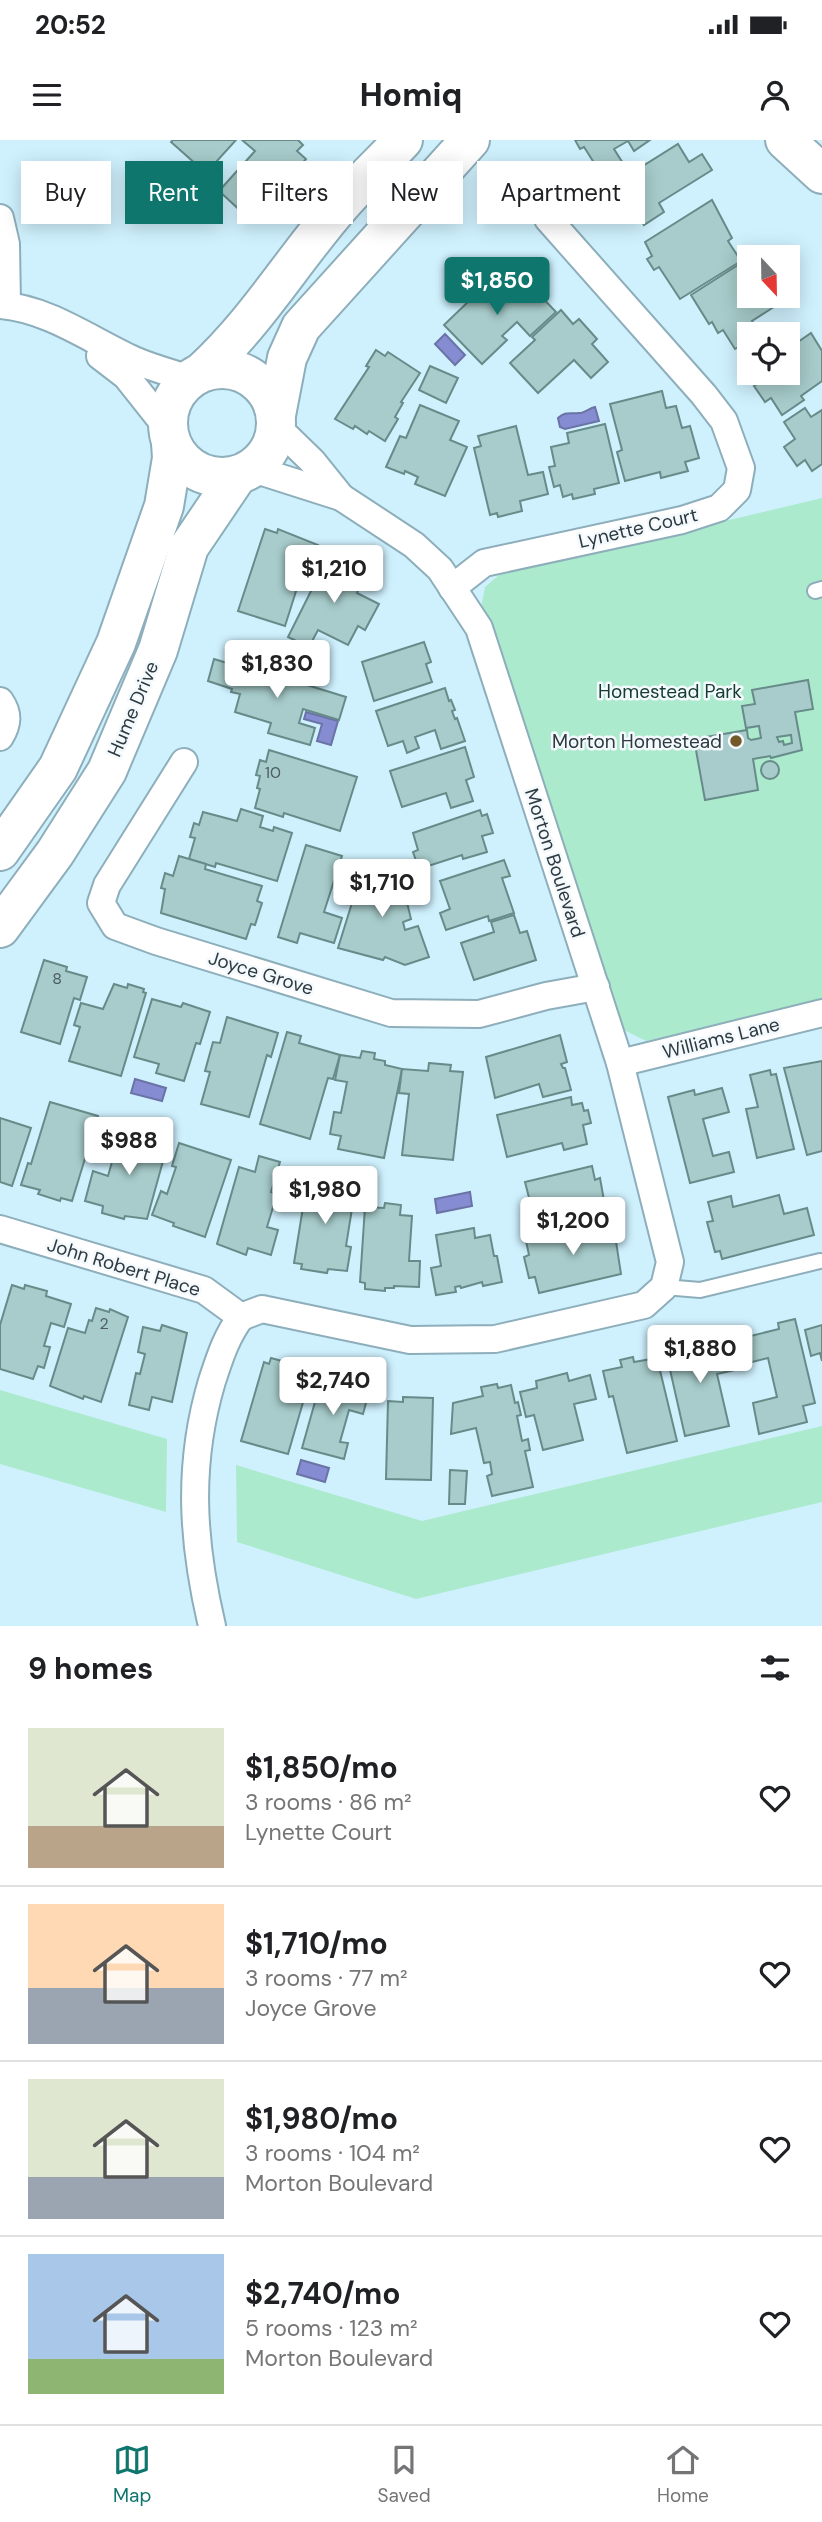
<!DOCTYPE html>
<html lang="en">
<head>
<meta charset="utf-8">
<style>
  body { margin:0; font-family:"DM Sans",sans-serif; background:#f2f2f2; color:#202124; height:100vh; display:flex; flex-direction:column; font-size:26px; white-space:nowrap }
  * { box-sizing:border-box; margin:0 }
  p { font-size:23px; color:#757577 }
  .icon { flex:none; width:38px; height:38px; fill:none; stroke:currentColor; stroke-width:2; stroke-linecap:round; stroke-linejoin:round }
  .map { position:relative; height:1486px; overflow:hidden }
  .side { display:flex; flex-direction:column; background:#fff; flex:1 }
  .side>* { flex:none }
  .guide { position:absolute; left:21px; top:21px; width:780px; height:63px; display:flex; gap:14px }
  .needle { width:46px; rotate:158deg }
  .tools { position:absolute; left:737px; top:105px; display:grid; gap:14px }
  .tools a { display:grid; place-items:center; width:63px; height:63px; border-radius:0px; background:#fff; box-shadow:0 4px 18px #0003; font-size:35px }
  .price { position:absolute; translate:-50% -60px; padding:0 16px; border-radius:7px; background:#fff; color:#222; font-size:23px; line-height:46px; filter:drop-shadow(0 2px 4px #0008) }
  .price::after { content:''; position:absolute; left:50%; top:42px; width:21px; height:16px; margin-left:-10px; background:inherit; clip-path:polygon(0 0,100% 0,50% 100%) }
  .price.on { background:#0f766e; color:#fff }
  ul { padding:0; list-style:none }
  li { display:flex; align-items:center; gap:21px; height:175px; padding:0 28px }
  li+li { border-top:2px solid #e0e0e0 }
  li span { display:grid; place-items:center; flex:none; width:196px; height:140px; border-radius:0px; color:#555 }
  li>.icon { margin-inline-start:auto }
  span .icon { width:84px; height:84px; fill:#fffc; stroke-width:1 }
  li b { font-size:30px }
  h2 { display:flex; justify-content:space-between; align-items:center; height:84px; padding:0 28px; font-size:30px }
  .tag { padding:0 24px; border-radius:0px; background:#fff; box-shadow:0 4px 18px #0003; font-size:24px; line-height:63px }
  .tag.on { background:#0f766e; color:#fff }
  .status { display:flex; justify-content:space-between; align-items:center; height:49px; padding:0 35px; background:#fff; direction:ltr }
  .status svg { height:19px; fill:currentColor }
  header { display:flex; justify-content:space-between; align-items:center; height:91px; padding:0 28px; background:#fff; font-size:32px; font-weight:800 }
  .tab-bar { display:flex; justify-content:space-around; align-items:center; height:98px; border-top:2px solid #e0e0e0; background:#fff; font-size:19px; color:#757577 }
  .tab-bar a { display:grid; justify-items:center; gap:4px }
  .tab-bar .on { color:#0f766e }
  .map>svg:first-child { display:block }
  .green { fill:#abeacd }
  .water { fill:#858cd2; stroke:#6b73a6; stroke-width:2 }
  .building { fill:#a7cccb; stroke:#678b89; stroke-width:2; fill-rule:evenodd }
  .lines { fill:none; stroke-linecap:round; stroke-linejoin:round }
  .lane-casing { stroke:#8daeba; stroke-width:18 }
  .street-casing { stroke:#8daeba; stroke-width:30 }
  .secondary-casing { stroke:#8daeba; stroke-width:42 }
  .lane { stroke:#fff; stroke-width:14 }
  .street { stroke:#fff; stroke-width:26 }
  .secondary { stroke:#fff; stroke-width:38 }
  .poi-dot { fill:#73582a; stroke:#f3f9fc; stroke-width:2.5 }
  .labels { text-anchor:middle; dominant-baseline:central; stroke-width:5; stroke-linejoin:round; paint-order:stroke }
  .number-label { font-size:16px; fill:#4c5e62 }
  .street-label { font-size:19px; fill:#2d3a3f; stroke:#f3f9fc }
  .park-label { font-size:19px; fill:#153d2e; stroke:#f3f9fc }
  .poi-label { font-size:19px; fill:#2d3a3f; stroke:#f3f9fc; text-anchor:end }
</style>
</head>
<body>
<div class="status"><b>20:52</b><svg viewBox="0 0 49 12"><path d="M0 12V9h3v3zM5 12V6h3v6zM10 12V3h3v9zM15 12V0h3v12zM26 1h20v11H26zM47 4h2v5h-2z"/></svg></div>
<header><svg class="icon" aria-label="menu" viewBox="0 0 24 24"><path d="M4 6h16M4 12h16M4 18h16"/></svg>Homiq<svg class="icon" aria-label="person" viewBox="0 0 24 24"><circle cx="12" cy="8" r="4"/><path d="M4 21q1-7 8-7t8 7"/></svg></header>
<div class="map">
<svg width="822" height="1486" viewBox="0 0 822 1486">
  <rect width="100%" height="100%" fill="#cff1fe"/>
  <g class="green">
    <path d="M822 358V862L646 901 624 890 481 468 485 447 499 435Z"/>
    <path d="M0 1250 167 1299 166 1372 0 1324Z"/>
    <path d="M822 1286V1362L416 1459 237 1402 236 1325 422 1381Z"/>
  </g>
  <g class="water">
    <path d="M445 194 465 215 455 225 435 204Z"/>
    <path d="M595 267 599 281 565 289 560 287 558 278C565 271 570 274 579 273 585 273 589 268 595 267Z"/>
    <path d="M306 572 338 581 331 605 317 601 322 584 304 579Z"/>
    <path d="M135 939 166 948 162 961 131 953Z"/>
    <path d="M470 1052 472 1066 437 1073 435 1059Z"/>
    <path d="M301 1320 329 1328 325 1342 297 1334Z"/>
  </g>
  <g class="building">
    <path d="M173 0H236L206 33 171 2Z"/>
    <path d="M242 0H298L303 5 297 11 306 19 264 68 256 61 244 74 219 51 255 11Z"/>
    <path d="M575 0H650L634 11 628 1 614 9 626 28 605 40 584 7 580 9Z"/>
    <path d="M678 4 689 22 702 14 712 30 659 63 664 72 644 85 631 64 628 66 624 59 621 61 611 46Z"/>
    <path d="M712 60 732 98 728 101 741 121 680 159 659 127 654 130 647 119 652 116 645 102Z"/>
    <path d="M749 118V156H788V151L791 156 752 181 761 193 749 194V201L735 209 723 190 718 193 712 182 709 184 691 155Z"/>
    <path d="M498 133 512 148 516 144 527 155 523 159 524 161 535 150 556 172 530 196 517 182 502 196 507 200 482 224 444 185Z"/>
    <path d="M561 170 573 184 579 179 597 199 592 204 608 222 591 238 574 220 538 253 510 223 535 200 532 197Z"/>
    <path d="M811 193 822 211V241L801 256 804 260 782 275 771 258 765 262 754 246 761 242 755 233H788V209Z"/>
    <path d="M376 210 385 216 388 212 420 233 401 262 403 263 395 277 398 279 385 301 369 291 367 294 355 286 353 289 335 279 369 227 366 226Z"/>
    <path d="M430 226 458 238 446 263 419 250Z"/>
    <path d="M662 251 666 268 676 266 682 288 690 286 699 318 685 322 688 331 661 338 660 332 625 341 617 312 622 310 610 264Z"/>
    <path d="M420 265 459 281 450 300 467 307 445 356 415 344 418 337 405 331 404 334 386 327 400 296 406 298Z"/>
    <path d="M805 268 811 277 822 270V324L812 331 805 320 797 326 784 307 795 299 784 282Z"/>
    <path d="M605 284 619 343 594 349 595 354 573 359 572 354 563 357 560 345 554 347 549 327 555 326 551 307 569 303 567 293Z"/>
    <path d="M516 286 528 335 543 332 548 354 520 361 522 371 498 377 497 373 490 375 474 308 481 306 478 296Z"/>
    <path d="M265 389 277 393 278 389 318 405 311 428 304 426 285 486 238 471Z"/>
    <path d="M335 416 360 428 357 435 364 439 357 453 379 464 365 490 358 486 348 505 318 490 309 507 288 497 326 421 331 423Z"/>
    <path d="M424 502 431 522 426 524 432 542 374 561 362 522Z"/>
    <path d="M214 519 270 536 272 531 295 538 294 541 346 557 339 580 303 569 299 583 315 588 310 605 268 593 271 583 235 572 240 554 231 552 232 549 208 541Z"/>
    <path d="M808 540 813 569 795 572 802 610 771 618 770 616 753 619 758 650 705 660 694 599 747 590 748 598 751 600 761 598 759 586 746 588 742 566 755 564 752 550ZM791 595 792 603 784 605 783 601 779 602 777 597Z"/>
    <path d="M445 548 449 561 451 560 455 570 452 571 455 579 457 578 465 601 441 609 435 590 415 597 419 608 407 613 403 601 388 606 376 571Z"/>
    <path d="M465 607 474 637 466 640 473 661 451 668 446 653 402 667 390 631Z"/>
    <path d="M269 610 357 637 340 691 284 673 283 677 255 668 260 649 257 648 260 636 256 635 260 620 266 622Z"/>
    <circle cx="770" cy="630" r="9"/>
    <path d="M241 669 263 676 260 687 273 691 274 687 292 693 277 741 216 723 215 727 189 719 195 698 190 697 194 683 199 685 203 672 237 681Z"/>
    <path d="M480 670 482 676 487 674 493 693 482 696 487 712 463 719 462 715 419 729 413 712 418 710 413 693Z"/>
    <path d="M306 705 342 716 324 772 342 778 334 803 300 793 297 803 278 797Z"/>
    <path d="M179 716 206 724 205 729 262 746 257 761 262 763 255 785 251 784 246 799 161 773 165 749 161 748 165 733 173 736Z"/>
    <path d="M504 720 510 736 502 738 514 773 489 781 488 776 446 790 440 773 450 769 440 741Z"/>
    <path d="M365 721 399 729 411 779 403 782 405 790 418 786 429 817 405 825 385 817 383 820 338 808Z"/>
    <path d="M514 775 520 793 527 791 536 820 474 840 461 803 494 792 491 782Z"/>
    <path d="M44 820 67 827 66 831 87 837 80 860 74 858 60 904 21 892Z"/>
    <path d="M114 844 127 848 128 844 144 849 143 852 146 853 121 936 69 921 80 887 74 885 81 863 103 869Z"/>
    <path d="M152 859 181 867 183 863 210 872 200 904 196 903 184 941 156 933 159 924 134 917Z"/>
    <path d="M227 877 278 893 271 917 267 915 249 977 201 964 210 932 205 931 213 902 220 903Z"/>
    <path d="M287 892 301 896 299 903 340 915 333 939 328 938 310 999 260 984Z"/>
    <path d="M560 895 567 922 561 924 563 928H565L571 950 543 957 539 944 495 958 486 917Z"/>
    <path d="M362 911 375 913 374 919 385 921V925L402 929 384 1018 338 1009 341 996 330 994 334 972 341 973 347 942 335 940 340 915 360 918Z"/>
    <path d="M822 921V1011L807 1015 784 928Z"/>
    <path d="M429 923 451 925 450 931 463 932 453 1020 402 1015 409 954 399 953 402 929 428 931Z"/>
    <path d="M770 930 771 935 776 934 794 1009 757 1018 746 969 758 967 750 935Z"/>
    <path d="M722 948 729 972 703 979 713 1016 729 1012 734 1032 690 1043 668 957 694 950 695 955Z"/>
    <path d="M571 957 572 965 582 963 584 971 588 970 591 983 583 985 587 1004 564 1010 562 1003 507 1017 497 975Z"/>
    <path d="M50 962 98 976 72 1061 61 1058 60 1061 38 1054 40 1050 21 1045 28 1023 31 1024Z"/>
    <path d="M0 978 31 988 12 1046 0 1042Z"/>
    <path d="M121 990 168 1003 147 1079 125 1076 124 1079 102 1073 103 1066 85 1061 93 1031 108 1036Z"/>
    <path d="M179 1003 231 1020 205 1097 173 1086 174 1083 152 1075 161 1051 167 1054 176 1027 172 1026Z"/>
    <path d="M259 1016 280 1022 271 1052 277 1054 267 1087 278 1090 271 1115 248 1108 246 1115 217 1104 239 1027 255 1032Z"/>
    <path d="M592 1026 595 1040 600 1038 606 1072 537 1089 525 1042Z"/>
    <path d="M308 1036 356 1044 346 1106 351 1107 347 1131 328 1129 327 1133 301 1129 302 1124 294 1123Z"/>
    <path d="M779 1055 784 1074 807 1068 814 1095 722 1119 720 1111 715 1112 707 1082 713 1081 708 1062 731 1056 733 1067Z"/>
    <path d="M385 1063 401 1065 400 1075 412 1076 409 1121H420L419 1147 394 1146V1148H385V1151L365 1149V1143L360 1142 365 1067 384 1068Z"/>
    <path d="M603 1078 607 1097 615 1095 621 1134 539 1153 535 1137 529 1138 524 1117 529 1115 526 1101 580 1088 579 1084Z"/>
    <path d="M474 1088 475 1098 490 1095 494 1116H497L502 1142 483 1146 482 1142 461 1148 460 1146 455 1147 456 1152 436 1155 431 1128 441 1126 436 1095Z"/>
    <path d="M12 1145 24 1149 25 1145 47 1151 46 1156 71 1164 64 1187 51 1183 44 1206 50 1207 44 1228 38 1226 33 1239 0 1229V1185Z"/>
    <path d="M96 1168 109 1172 110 1169 128 1177 101 1262 84 1256 83 1259 50 1246 68 1188 85 1193 89 1180 92 1181Z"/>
    <path d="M795 1179 815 1263 803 1266 807 1282 759 1294 753 1263 777 1257 768 1218 744 1224 738 1199 779 1189 778 1183Z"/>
    <path d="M162 1185 187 1193 172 1262 152 1257 149 1270 129 1265 136 1233 140 1234 145 1214 138 1212 143 1187 160 1191Z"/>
    <path d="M822 1185V1221L820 1213 811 1216 805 1190Z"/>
    <path d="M727 1201 735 1230 717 1234 729 1286 685 1296 666 1212H669L668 1208 692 1202 694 1209Z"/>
    <path d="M633 1217 634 1222 657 1218 677 1301 627 1313 613 1256 609 1257 603 1231 622 1227 620 1220Z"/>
    <path d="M271 1218 300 1226 298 1232 316 1237 310 1261 304 1259 288 1314 241 1301 264 1222 269 1224Z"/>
    <path d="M567 1233 569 1241 590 1235 596 1259 574 1264 583 1300 543 1310 534 1275 526 1277 520 1252 537 1248 536 1241Z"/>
    <path d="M322 1237 369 1252 363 1274 349 1270 340 1302 348 1303 344 1319 302 1308Z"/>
    <path d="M497 1244 498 1248 511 1245 515 1263 518 1262 521 1275 517 1276 522 1301 528 1299 530 1310 525 1311 533 1347 492 1356 487 1336 492 1334 490 1322 484 1323 476 1288 451 1294 453 1263 483 1256 481 1247Z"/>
    <path d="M403 1257 433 1258 431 1340 386 1339 388 1261 403 1262Z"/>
    <path d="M450 1330 467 1331 465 1364H449Z"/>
  </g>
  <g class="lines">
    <g class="lane-casing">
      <g id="lane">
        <path d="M815 451 822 449"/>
        <path d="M664 1147 700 1150 820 1121"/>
      </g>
    </g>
    <g class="street-casing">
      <g id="street">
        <path d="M0 78 6 104 7 165"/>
        <path d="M0 165C49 169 90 200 134 220 152 228 172 233 190 239"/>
        <path d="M100 216 126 236 168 289"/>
        <path d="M277 287 312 321 341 357"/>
        <path d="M452 448 484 423 682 380 719 368 737 350 741 328 724 281 704 255 548 79"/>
        <path d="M0 561C9 574 8 584 0 597"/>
        <path d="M184 622 107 745 101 763 115 786 156 801 391 873 479 874 546 856 596 847"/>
        <path d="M620 923 822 873"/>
        <path d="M0 1089 204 1150 241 1177"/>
        <path d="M241 1177 262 1169 410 1200 495 1199 644 1165 664 1147 670 1122 620 923 479 488 440 429 414 405 341 357 253 329"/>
        <path d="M212 1486C192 1401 187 1325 212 1241 220 1217 226 1197 241 1177"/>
      </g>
    </g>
    <g class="secondary-casing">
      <g id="secondary">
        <path d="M785 0 822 34"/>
        <circle cx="222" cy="283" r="54"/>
        <path d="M202 232C254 184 287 129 333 74 354 48 380 25 403 0"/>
        <path d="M276 275 287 218 301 187 470 0"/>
        <path d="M0 711 58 628 116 503 164 366 172 318 171 303"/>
        <path d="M0 788 55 713 107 631 158 510 189 407 237 336"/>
      </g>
    </g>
    <use href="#lane" class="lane"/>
    <use href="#street" class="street"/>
    <use href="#secondary" class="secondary"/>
  </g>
  <circle class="poi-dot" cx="736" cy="601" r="7"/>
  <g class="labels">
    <g class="number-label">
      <text x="273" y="632">10</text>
      <text x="57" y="838">8</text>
      <text x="104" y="1183">2</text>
    </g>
    <g class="street-label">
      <text transform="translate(638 388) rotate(-13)">Lynette Court</text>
      <text transform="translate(133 569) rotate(-67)">Hume Drive</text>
      <text transform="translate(555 723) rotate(72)">Morton Boulevard</text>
      <text transform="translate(261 833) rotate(17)">Joyce Grove</text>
      <text transform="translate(721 898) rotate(-14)">Williams Lane</text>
      <text transform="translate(124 1127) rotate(17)">John Robert Place</text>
    </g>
    <g class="park-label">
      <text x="670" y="551">Homestead Park</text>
    </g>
    <g class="poi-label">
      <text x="722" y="601">Morton Homestead</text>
    </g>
  </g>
</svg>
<div class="tools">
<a><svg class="needle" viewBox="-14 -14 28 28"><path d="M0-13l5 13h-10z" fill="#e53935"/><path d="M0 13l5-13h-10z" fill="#757577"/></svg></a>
<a><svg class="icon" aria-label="locate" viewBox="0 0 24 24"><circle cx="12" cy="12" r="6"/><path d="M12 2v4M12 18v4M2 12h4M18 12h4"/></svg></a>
</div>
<b class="price on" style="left:497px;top:177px">$1,850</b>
<b class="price" style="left:334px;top:465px">$1,210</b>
<b class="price" style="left:277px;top:560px">$1,830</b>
<b class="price" style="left:382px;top:779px">$1,710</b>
<b class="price" style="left:129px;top:1037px">$988</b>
<b class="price" style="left:325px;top:1086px">$1,980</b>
<b class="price" style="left:573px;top:1117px">$1,200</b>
<b class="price" style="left:700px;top:1245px">$1,880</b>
<b class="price" style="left:333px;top:1277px">$2,740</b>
<div class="guide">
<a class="tag">Buy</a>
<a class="tag on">Rent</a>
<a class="tag">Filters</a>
<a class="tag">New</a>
<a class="tag">Apartment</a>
</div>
</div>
<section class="side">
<h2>9 homes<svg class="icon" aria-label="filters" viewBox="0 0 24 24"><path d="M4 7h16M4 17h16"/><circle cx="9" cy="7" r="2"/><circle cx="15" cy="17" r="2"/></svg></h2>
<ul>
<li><span style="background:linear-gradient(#dfe7d0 70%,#b9a48a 0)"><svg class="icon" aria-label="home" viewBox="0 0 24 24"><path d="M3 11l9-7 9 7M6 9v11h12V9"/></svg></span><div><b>$1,850/mo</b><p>3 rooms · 86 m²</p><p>Lynette Court</p></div><svg class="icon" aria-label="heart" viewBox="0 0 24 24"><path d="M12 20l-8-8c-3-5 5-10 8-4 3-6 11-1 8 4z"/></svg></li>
<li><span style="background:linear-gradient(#ffd9b3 60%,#9aa5b1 0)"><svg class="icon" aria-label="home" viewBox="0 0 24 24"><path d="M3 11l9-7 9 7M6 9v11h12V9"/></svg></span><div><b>$1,710/mo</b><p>3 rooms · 77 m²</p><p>Joyce Grove</p></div><svg class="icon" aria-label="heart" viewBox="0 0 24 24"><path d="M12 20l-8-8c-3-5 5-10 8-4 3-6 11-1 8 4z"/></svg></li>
<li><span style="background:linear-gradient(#dfe7d0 70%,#9aa5b1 0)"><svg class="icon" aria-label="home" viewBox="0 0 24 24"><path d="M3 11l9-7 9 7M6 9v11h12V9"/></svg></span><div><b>$1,980/mo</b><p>3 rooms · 104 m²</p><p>Morton Boulevard</p></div><svg class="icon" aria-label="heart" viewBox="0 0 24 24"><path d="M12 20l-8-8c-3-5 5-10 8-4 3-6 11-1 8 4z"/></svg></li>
<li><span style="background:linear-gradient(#a9c7e8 75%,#8fb573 0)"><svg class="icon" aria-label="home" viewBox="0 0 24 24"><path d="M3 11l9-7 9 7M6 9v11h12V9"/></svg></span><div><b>$2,740/mo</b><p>5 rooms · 123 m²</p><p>Morton Boulevard</p></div><svg class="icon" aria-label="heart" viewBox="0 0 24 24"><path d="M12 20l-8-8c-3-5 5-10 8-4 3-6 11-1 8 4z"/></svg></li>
</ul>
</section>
<nav class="tab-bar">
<a class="on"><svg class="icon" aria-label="map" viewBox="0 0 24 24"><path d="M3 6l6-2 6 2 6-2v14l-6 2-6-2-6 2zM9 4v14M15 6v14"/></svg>Map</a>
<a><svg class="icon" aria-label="saved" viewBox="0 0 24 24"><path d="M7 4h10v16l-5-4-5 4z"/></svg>Saved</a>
<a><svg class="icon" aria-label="home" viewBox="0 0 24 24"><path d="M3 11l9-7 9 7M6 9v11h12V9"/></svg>Home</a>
</nav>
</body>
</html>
